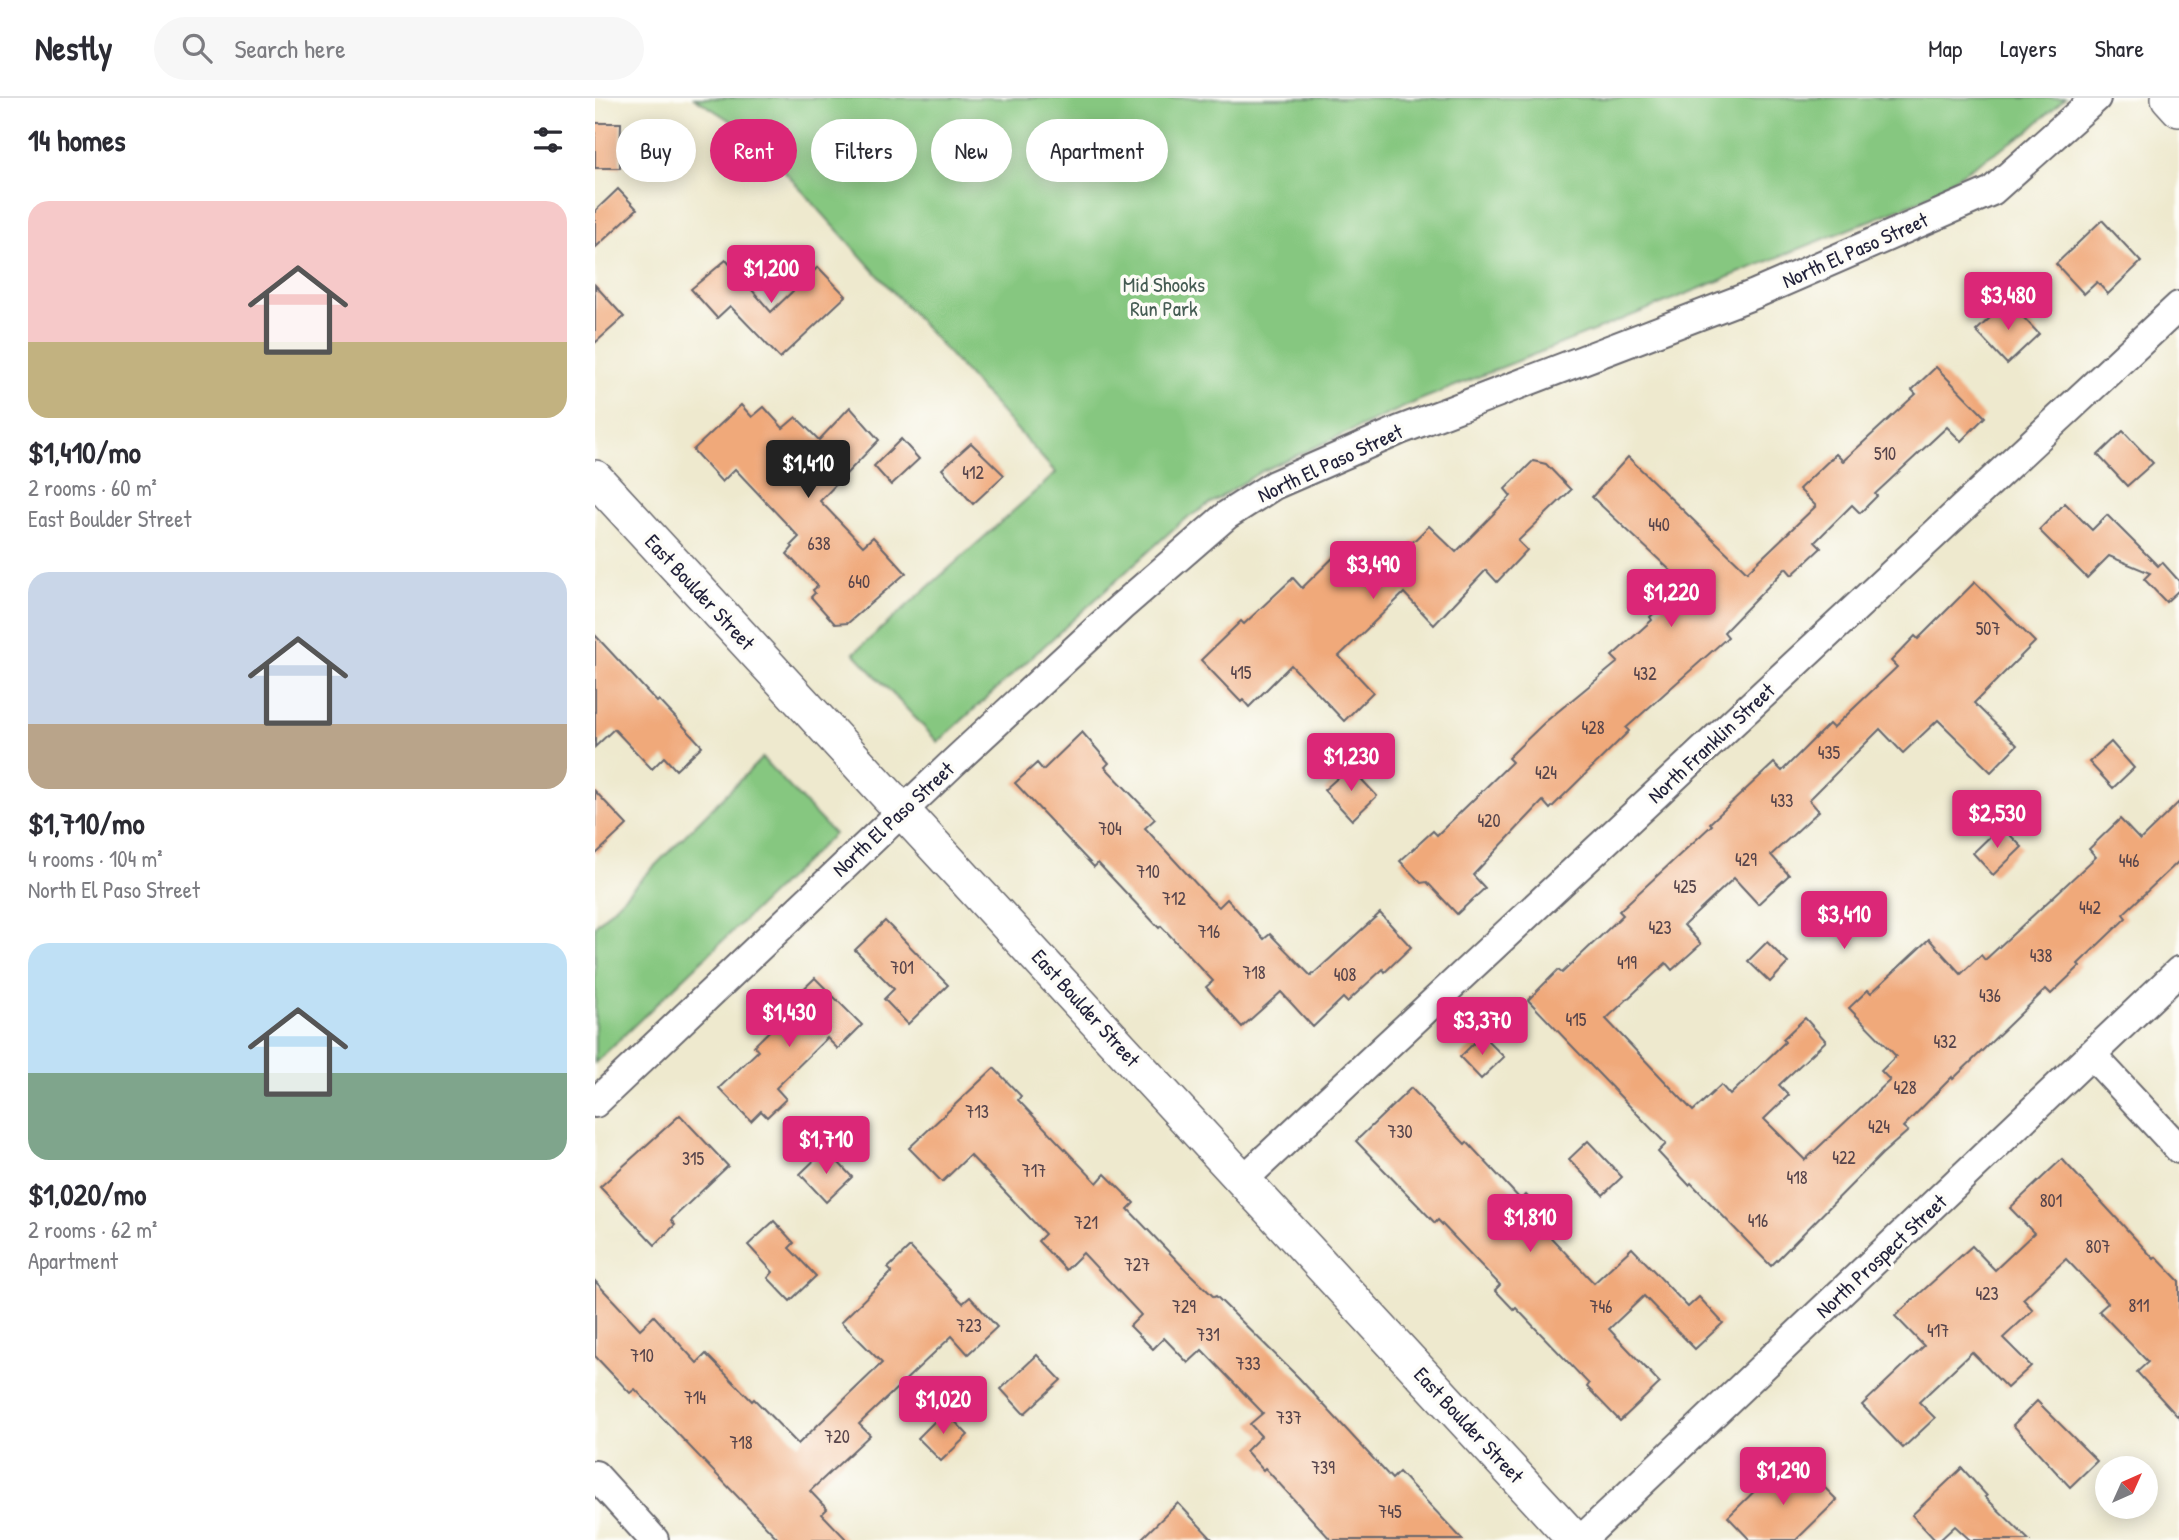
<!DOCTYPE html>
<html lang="en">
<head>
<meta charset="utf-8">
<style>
  body { margin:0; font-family:"Patrick Hand",sans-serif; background:#f7f7f7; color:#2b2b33; height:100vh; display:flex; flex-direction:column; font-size:26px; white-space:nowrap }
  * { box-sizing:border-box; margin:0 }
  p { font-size:23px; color:#7c7c81 }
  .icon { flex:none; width:38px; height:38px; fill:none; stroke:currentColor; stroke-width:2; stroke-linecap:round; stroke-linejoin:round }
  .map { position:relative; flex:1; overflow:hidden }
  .details { display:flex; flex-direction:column; background:#fff; width:595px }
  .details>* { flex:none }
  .hud { position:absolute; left:21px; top:21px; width:665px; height:63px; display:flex; gap:14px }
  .needle { width:46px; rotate:45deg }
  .buttons { position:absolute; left:1500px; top:1358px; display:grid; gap:14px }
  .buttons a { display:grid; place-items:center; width:63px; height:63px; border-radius:50%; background:#fff; box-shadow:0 4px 18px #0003; font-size:35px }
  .price { position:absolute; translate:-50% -60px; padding:0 16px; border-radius:7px; background:#db2777; color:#fff; font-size:23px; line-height:46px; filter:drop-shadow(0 2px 4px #0008) }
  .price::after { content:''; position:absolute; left:50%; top:42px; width:21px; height:16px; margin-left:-10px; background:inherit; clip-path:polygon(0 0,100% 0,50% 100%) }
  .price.active { background:#222; color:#fff }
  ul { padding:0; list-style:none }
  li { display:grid; align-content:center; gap:14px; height:371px; padding:0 28px }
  li span { display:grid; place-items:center; height:217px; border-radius:21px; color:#555 }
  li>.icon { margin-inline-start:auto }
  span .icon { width:126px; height:126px; fill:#fffc; stroke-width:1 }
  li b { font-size:30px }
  h2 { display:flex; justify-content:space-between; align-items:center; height:84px; padding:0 28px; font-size:30px }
  .pill { padding:0 24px; border-radius:32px; background:#fff; box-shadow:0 4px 18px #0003; font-size:24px; line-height:63px }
  .pill.active { background:#db2777; color:#fff }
  header { display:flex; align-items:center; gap:42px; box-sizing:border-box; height:98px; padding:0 35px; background:#fff; border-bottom:2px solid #e1e1e2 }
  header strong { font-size:33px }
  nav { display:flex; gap:38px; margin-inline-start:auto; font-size:24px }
  .search { width:490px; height:63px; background:#f7f7f7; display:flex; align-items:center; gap:18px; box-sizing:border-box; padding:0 24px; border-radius:38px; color:#7c7c81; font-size:26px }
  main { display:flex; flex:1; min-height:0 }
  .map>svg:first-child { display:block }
  .green { fill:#86c780; stroke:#54745e; stroke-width:2 }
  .building { fill:#f0a97a }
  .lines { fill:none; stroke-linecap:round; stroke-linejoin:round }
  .minor-casing { stroke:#69686e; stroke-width:32 }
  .tertiary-casing { stroke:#69686e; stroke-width:38 }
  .minor { stroke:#fff; stroke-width:28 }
  .tertiary { stroke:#fff; stroke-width:35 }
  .labels { text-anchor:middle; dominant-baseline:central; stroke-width:7; stroke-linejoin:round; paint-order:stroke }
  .number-label { font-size:18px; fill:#56444b }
  .street-label { font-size:21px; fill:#22223b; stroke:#fdfcf7 }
  .park-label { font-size:21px; fill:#455c53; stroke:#fdfcf7 }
</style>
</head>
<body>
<header>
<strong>Nestly</strong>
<div class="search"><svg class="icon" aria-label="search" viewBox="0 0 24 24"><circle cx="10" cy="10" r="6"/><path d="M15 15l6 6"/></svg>Search here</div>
<nav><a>Map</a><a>Layers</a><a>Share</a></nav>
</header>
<main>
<section class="details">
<h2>14 homes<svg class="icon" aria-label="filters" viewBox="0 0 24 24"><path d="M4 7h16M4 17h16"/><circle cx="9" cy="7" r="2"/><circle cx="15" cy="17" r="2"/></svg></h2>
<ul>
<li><span style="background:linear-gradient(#f6c9c9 65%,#c2b280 0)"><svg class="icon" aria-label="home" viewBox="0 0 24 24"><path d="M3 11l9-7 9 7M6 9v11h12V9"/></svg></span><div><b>$1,410/mo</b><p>2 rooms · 60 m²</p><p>East Boulder Street</p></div></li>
<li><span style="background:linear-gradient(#c9d6e8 70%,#b9a48a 0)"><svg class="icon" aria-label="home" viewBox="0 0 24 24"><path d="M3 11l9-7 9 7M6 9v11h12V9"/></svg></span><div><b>$1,710/mo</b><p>4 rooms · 104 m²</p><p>North El Paso Street</p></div></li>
<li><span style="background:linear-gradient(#bfe0f5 60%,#7fa58c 0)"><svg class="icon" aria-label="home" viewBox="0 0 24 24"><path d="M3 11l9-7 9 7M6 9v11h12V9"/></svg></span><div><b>$1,020/mo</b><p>2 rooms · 62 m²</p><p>Apartment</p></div></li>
</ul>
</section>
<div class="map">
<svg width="1584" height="1442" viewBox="0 0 1584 1442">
  <rect width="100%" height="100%" fill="#fdfcf7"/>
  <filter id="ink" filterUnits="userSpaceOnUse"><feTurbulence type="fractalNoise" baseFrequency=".0143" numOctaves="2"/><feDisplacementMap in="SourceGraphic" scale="14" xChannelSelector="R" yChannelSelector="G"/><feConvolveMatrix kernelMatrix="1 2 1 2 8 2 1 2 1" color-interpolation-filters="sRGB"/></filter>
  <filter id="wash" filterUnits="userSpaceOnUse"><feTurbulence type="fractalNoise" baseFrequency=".00686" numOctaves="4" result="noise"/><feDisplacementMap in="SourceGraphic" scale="28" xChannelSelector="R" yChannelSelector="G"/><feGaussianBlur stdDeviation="1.57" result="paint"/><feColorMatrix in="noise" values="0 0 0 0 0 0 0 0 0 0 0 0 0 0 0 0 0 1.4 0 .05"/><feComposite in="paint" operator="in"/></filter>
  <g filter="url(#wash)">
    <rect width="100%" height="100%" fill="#eee9ce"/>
    <g class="green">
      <path d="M100 0H1470L1432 34 1324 103 825 302 667 373 586 424 343 644 259 555 461 375 156 36Z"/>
      <path d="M167 660 239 736 0 965V828Z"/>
    </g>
    <g id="blocks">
      <g class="building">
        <path d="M0 25H26L25 70H0Z"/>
        <path d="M23 91 42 111 0 150V113Z"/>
        <path d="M1507 122 1546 164 1513 196 1502 184 1489 196 1461 166Z"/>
        <path d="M131 162 176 214 223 169 251 198 185 260 135 208 122 220 96 191Z"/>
        <path d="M0 187 29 219 0 245Z"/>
        <path d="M1413 203 1444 236 1412 266 1381 233Z"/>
        <path d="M1341 269 1390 319 1366 343 1352 329 1280 396 1282 398 1265 415 1257 407 1220 444 1226 450 1197 477 1191 470 1129 534 1133 539 1031 630 1034 633 955 711 948 703 878 777 890 790 862 816 832 784 826 785 805 763 838 733 842 737 917 664 913 660 949 625 1023 564 1017 558 1057 522 1055 519 1091 487 997 399 1033 359 1152 474 1221 408 1204 391 1241 356 1248 363 1321 296 1317 292Z"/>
        <path d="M146 307 157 319 169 309 188 330 201 319 224 342 255 309 284 342 225 403 268 448 278 439 311 475 253 525 240 526 216 499 220 495 218 492 223 488 192 456 198 449 196 447 204 439 140 371 127 384 98 352Z"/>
        <path d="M1528 333 1558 365 1532 388 1503 357Z"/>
        <path d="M306 341 324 361 296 387 279 368Z"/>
        <path d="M376 345 409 377 378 406 347 371Z"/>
        <path d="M938 363 951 366 976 392 923 443 932 452 902 484 891 472 839 527 809 495 744 558 778 594 749 623 696 567 654 609 648 602 646 604 606 562 646 523 649 526 698 480 707 490 745 453 774 483 782 475 784 477 834 428 861 454 916 398 910 391Z"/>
        <path d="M1470 405 1497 432 1512 417 1563 468 1567 464 1584 483V492L1571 504 1549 481 1555 475 1514 458 1492 480 1444 432Z"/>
        <path d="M1380 484 1440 544 1379 605 1422 647 1396 674 1343 622 1308 655 1285 631 1214 702 1224 713 1176 757 1194 777 1163 806 1139 780 1089 827 1106 846 1077 872 1071 865 1011 921 1098 1013 1126 987 1135 997 1190 944 1188 941 1210 920 1231 943 1184 987 1194 997 1169 1021 1210 1062 1295 982 1286 973 1301 958 1254 910 1273 892 1276 895 1334 841 1366 876 1386 857 1390 862 1501 759 1494 751 1525 721 1545 742 1584 704V763L1528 816 1531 820 1483 866 1485 868 1456 896 1451 891 1358 981 1357 979 1308 1029 1313 1033 1287 1056 1176 1168 1096 1085 1094 1087 1063 1054 1071 1046 933 902 963 872 967 875 1028 817 1024 813 1117 727 1115 725 1179 665 1187 673 1234 626 1238 630 1302 569 1296 563 1320 538 1323 541Z"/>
        <path d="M0 537 62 604 64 602 107 648 81 672 69 659 57 671 19 631 0 649Z"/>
        <path d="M487 634 514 665 510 669 560 721 550 730 615 801 624 809 632 801 669 841 675 836 716 878 785 815 816 849 790 874 788 871 752 904 748 900 718 929 686 894 647 929 611 889 618 883 566 828 564 830 503 765 499 769 420 685 442 665 448 672Z"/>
        <path d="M1516 644 1539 670 1518 690 1494 664Z"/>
        <path d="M755 669 782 698 757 722 729 692Z"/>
        <path d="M0 693 32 727 0 757Z"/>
        <path d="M1406 728 1427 749 1398 777 1378 755Z"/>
        <path d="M290 823 353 887 313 926 289 901 299 891 260 852Z"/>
        <path d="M1172 844 1193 865 1175 884 1153 863Z"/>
        <path d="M220 880 267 927 243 951 232 940 181 990 191 1001 172 1019 166 1013 156 1023 124 990 163 953 159 948 200 908 196 903Z"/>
        <path d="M887 937 909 959 886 981 865 959Z"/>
        <path d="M399 970 426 998 423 1002 502 1085 510 1076 539 1105 533 1111 592 1173 619 1199 621 1198 704 1280 797 1381 804 1374 868 1442H736L670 1370 668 1372 651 1353 666 1338 655 1326 668 1315 607 1252 593 1265 569 1240 558 1251 535 1228 546 1217 488 1155 471 1172 443 1143 450 1136 375 1057 347 1084 314 1050Z"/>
        <path d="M816 990 870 1046 872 1044 926 1102 931 1097 952 1119 944 1127 999 1185 1037 1150 1093 1209 1104 1199 1128 1225 1100 1251 1049 1198 1014 1231 1065 1285 1025 1323 992 1289 994 1286 921 1210 919 1212 900 1192 905 1187 843 1122 840 1125 761 1043Z"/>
        <path d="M85 1017 133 1068 76 1122 80 1127 60 1147 5 1089Z"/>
        <path d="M993 1043 1027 1079 1008 1097 974 1061Z"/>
        <path d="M231 1051 257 1079 231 1104 205 1076Z"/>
        <path d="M1467 1061 1559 1161 1561 1159 1584 1183V1320L1542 1274 1553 1264 1504 1213 1513 1205 1471 1161 1428 1201 1438 1212 1408 1240 1436 1268 1412 1290 1377 1254 1324 1304 1340 1320 1308 1350 1267 1307 1329 1248 1300 1218 1377 1148 1400 1172 1439 1135 1415 1110Z"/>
        <path d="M179 1123 199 1145 194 1150 221 1178 195 1203 173 1180 178 1174 153 1147Z"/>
        <path d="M315 1149 368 1205 375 1199 402 1229 373 1256 357 1238 264 1326 275 1337 215 1393 232 1411 227 1416 252 1442H184L40 1291 35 1295 0 1258V1183L45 1231 59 1218 102 1265 111 1256 157 1303 159 1301 203 1346 287 1265 246 1224 297 1174 293 1170Z"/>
        <path d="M442 1257 466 1282 429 1316 406 1291Z"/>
        <path d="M1442 1303 1502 1363 1475 1389 1418 1327Z"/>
        <path d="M350 1313 373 1337 346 1363 323 1340Z"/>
        <path d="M1206 1366 1242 1402 1201 1442H1155L1133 1419 1180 1373 1188 1383Z"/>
        <path d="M1367 1370 1392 1398 1390 1399 1434 1442H1375L1360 1428 1345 1442H1340L1317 1417Z"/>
        <path d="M583 1405 618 1442H545Z"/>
      </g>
    </g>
  </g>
  <g filter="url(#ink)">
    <use href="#blocks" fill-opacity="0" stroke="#69686e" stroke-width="2"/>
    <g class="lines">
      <g class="minor-casing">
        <g id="minor">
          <path d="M1497 957 1584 1051"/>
          <path d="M0 1005 358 665 526 509 632 417 679 387 805 332 1160 196 1397 93 1501 0"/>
          <path d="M648 1082 1584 208"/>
          <path d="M0 1377 59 1442"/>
          <path d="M986 1442 1584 873"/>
        </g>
      </g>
      <g class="tertiary-casing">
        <g id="tertiary">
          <path d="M1574 0 1584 11"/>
          <path d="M0 380 980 1442"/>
        </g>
      </g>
      <use href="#minor" class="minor"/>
      <use href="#tertiary" class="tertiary"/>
    </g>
  </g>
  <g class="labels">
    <g class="number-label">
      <text x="1290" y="355">510</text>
      <text x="378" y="374">412</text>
      <text x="1064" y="426">440</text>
      <text x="224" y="445">638</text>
      <text x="264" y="483">640</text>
      <text x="1393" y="530">507</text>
      <text x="646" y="574">415</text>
      <text x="1050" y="575">432</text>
      <text x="998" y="629">428</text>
      <text x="1234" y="654">435</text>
      <text x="951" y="674">424</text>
      <text x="1187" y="702">433</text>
      <text x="894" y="722">420</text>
      <text x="515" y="730">704</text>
      <text x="1151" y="761">429</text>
      <text x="1534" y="762">446</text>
      <text x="553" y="773">710</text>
      <text x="1090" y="788">425</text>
      <text x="579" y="800">712</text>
      <text x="1495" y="809">442</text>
      <text x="1065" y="829">423</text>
      <text x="614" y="833">716</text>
      <text x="1446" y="857">438</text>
      <text x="1032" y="864">419</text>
      <text x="307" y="869">701</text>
      <text x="659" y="874">718</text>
      <text x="750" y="876">408</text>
      <text x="1395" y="897">436</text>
      <text x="981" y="921">415</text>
      <text x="1350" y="943">432</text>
      <text x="1310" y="989">428</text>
      <text x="382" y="1013">713</text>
      <text x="1284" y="1028">424</text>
      <text x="805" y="1033">730</text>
      <text x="1249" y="1059">422</text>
      <text x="98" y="1060">315</text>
      <text x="439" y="1072">717</text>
      <text x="1202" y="1079">418</text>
      <text x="1456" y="1102">801</text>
      <text x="1163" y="1122">416</text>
      <text x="491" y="1124">721</text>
      <text x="1503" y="1148">807</text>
      <text x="542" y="1166">727</text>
      <text x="1392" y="1195">423</text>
      <text x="1544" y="1207">811</text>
      <text x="589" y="1208">729</text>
      <text x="1006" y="1208">746</text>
      <text x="374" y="1227">723</text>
      <text x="1343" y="1232">417</text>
      <text x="613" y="1236">731</text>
      <text x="47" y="1257">710</text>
      <text x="653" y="1265">733</text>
      <text x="100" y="1299">714</text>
      <text x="694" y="1319">737</text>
      <text x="242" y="1338">720</text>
      <text x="146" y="1344">718</text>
      <text x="728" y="1369">739</text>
      <text x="795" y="1413">745</text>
    </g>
    <g class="street-label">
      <text transform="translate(1260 152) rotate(-24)">North El Paso Street</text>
      <text transform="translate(735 365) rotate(-25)">North El Paso Street</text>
      <text transform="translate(105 494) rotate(47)">East Boulder Street</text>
      <text transform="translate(1116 645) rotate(-43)">North Franklin Street</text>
      <text transform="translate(298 721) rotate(-43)">North El Paso Street</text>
      <text transform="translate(491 910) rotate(48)">East Boulder Street</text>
      <text transform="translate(1286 1158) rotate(-43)">North Prospect Street</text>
      <text transform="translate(874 1327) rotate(47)">East Boulder Street</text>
    </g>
    <g class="park-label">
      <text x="569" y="186">Mid Shooks<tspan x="569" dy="24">Run Park</tspan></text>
    </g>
  </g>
</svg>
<div class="buttons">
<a><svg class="needle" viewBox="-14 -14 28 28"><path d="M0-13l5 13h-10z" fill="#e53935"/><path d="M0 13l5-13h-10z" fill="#7c7c81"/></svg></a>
</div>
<b class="price" style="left:176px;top:207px">$1,200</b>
<b class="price" style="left:1413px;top:234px">$3,480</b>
<b class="price active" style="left:213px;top:402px">$1,410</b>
<b class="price" style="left:778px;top:503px">$3,490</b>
<b class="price" style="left:1076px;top:531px">$1,220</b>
<b class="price" style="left:756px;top:695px">$1,230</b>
<b class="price" style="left:1402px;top:752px">$2,530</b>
<b class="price" style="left:1249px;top:853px">$3,410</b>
<b class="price" style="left:194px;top:951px">$1,430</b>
<b class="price" style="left:887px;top:959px">$3,370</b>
<b class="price" style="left:231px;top:1078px">$1,710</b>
<b class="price" style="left:935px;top:1156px">$1,810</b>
<b class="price" style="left:348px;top:1338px">$1,020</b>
<b class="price" style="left:1188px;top:1409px">$1,290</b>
<div class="hud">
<a class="pill">Buy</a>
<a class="pill active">Rent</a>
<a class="pill">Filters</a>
<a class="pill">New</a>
<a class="pill">Apartment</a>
</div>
</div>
</main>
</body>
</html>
